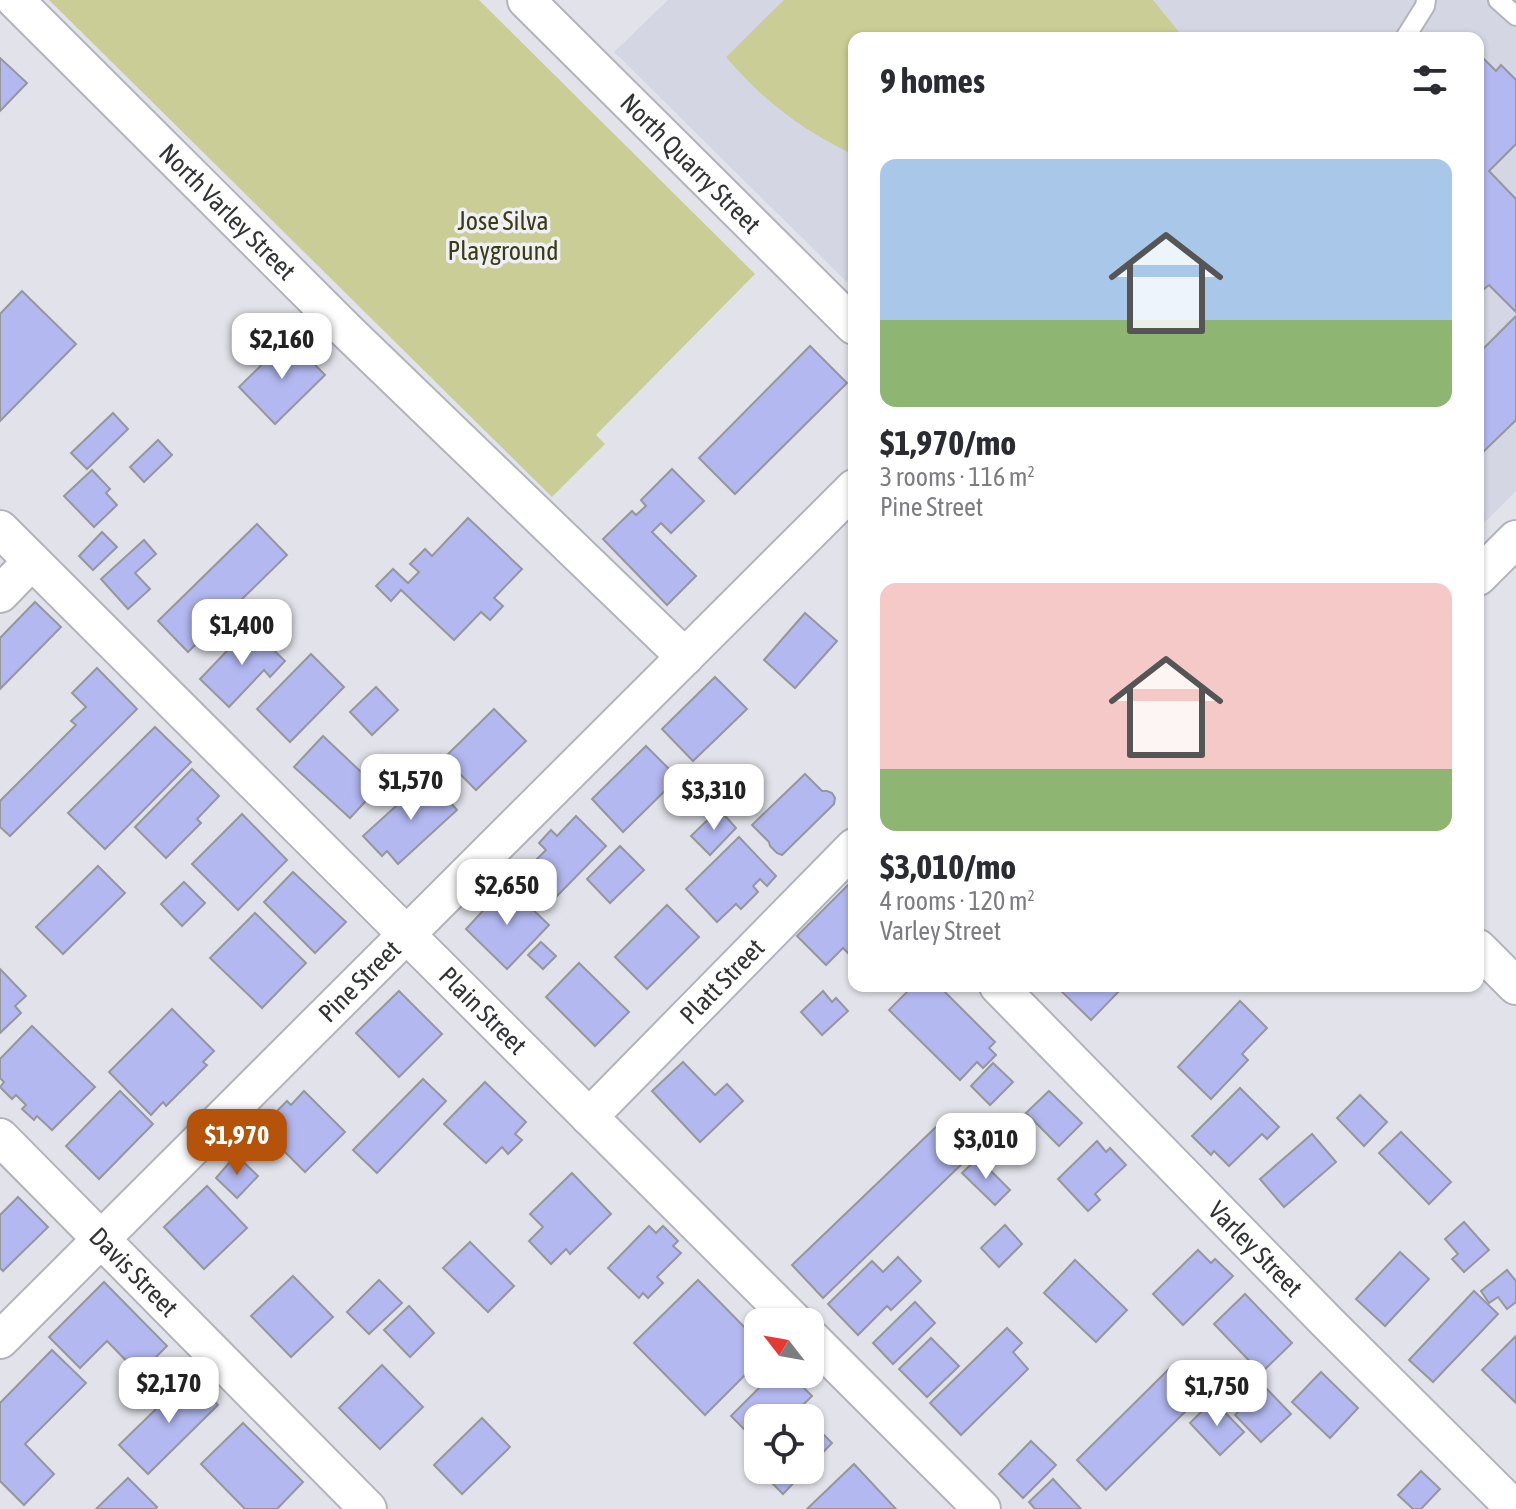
<!DOCTYPE html>
<html lang="en">
<head>
<meta charset="utf-8">
<style>
  body { margin:0; font-family:"Asap Condensed",sans-serif; background:#f7f7f7; color:#2b2b33; height:100vh; display:flex; flex-direction:column; font-size:30px; white-space:nowrap }
  * { box-sizing:border-box; margin:0 }
  p { font-size:26px; color:#7c7c81 }
  .icon { flex:none; width:44px; height:44px; fill:none; stroke:currentColor; stroke-width:2; stroke-linecap:round; stroke-linejoin:round }
  .map { position:relative; flex:1; overflow:hidden }
  .sheet { position:absolute; left:848px; top:32px; width:636px; height:960px; display:flex; flex-direction:column; background:#fff; border-radius:16px; box-shadow:0 2px 6px #0004 }
  .sheet>* { flex:none }
  .needle { width:52px; rotate:301deg }
  .fabs { position:absolute; left:744px; top:1308px; display:grid; gap:16px }
  .fabs a { display:grid; place-items:center; width:80px; height:80px; border-radius:16px; background:#fff; box-shadow:0 2px 6px #0004; font-size:40px }
  .price { position:absolute; translate:-50% -68px; padding:0 18px; border-radius:16px; background:#fff; color:#222; font-size:26px; line-height:52px; filter:drop-shadow(0 2px 4px #0008) }
  .price::after { content:''; position:absolute; left:50%; top:48px; width:24px; height:18px; margin-left:-12px; background:inherit; clip-path:polygon(0 0,100% 0,50% 100%) }
  .price.current { background:#b45309; color:#fff }
  ul { padding:0; list-style:none }
  li { display:grid; align-content:center; gap:16px; height:424px; padding:0 32px }
  li span { display:grid; place-items:center; height:248px; border-radius:16px; color:#555 }
  li>.icon { margin-inline-start:auto }
  span .icon { width:144px; height:144px; fill:#fffc; stroke-width:1 }
  li b { font-size:34px }
  h2 { display:flex; justify-content:space-between; align-items:center; height:96px; padding:0 32px; font-size:34px }
  .map>svg:first-child { display:block }
  .built { fill:#d4d6e4 }
  .green { fill:#cbcd96 }
  .building { fill:#b3b8f0; stroke:#96969d; stroke-width:2 }
  .lines { fill:none; stroke-linecap:round; stroke-linejoin:round }
  .service-casing { stroke:#b3b4bb; stroke-width:22 }
  .minor-casing { stroke:#b3b4bb; stroke-width:40 }
  .service { stroke:#fff; stroke-width:18 }
  .minor { stroke:#fff; stroke-width:36 }
  .labels { text-anchor:middle; dominant-baseline:central; stroke-width:7; stroke-linejoin:round; paint-order:stroke }
  .street-label { font-size:26px; fill:#323335; stroke:#eff0f7 }
  .park-label { font-size:26px; fill:#3b3b0c; stroke:#eff0f7 }
</style>
</head>
<body>
<div class="map">
<svg width="1516" height="1509" viewBox="0 0 1516 1509">
  <rect width="100%" height="100%" fill="#e2e3ea"/>
  <path class="built" d="M668 0H1516V491L1478 529V38H854V289L614 52Z"/>
  <g class="green">
    <path d="M49 0H479L755 274 596 435 605 444 552 497Z"/>
    <path d="M784 0H1153L1184 38H854V155C800 129 765 102 726 57Z"/>
  </g>
  <g class="building">
    <path d="M1478 53 1496 71 1501 65 1516 80V144L1489 171 1516 199V312L1489 285 1483 290 1478 285Z"/>
    <path d="M0 58 27 83 0 111Z"/>
    <path d="M22 291 76 344 0 421V314Z"/>
    <path d="M1516 316V420L1478 457V354Z"/>
    <path d="M289 338 325 375 275 424 239 387Z"/>
    <path d="M810 346 847 383 735 494 699 458Z"/>
    <path d="M113 413 128 429 87 469 71 453Z"/>
    <path d="M158 440 172 455 144 482 130 467Z"/>
    <path d="M672 469 704 501 671 533 661 523 652 532 696 576 667 605 603 539 632 511 636 515 646 506 641 500Z"/>
    <path d="M92 470 110 489 106 493 117 505 94 527 64 496Z"/>
    <path d="M468 518 522 569 494 598 503 606 490 620 481 612 454 640 401 590 391 601 376 586 393 569 408 583 419 572 410 564 425 549 432 556Z"/>
    <path d="M257 524 287 555 188 652 158 621Z"/>
    <path d="M102 532 117 547 93 570 79 556Z"/>
    <path d="M144 540 156 554 135 573 150 589 128 609 101 579Z"/>
    <path d="M35 602 61 627 0 689V638Z"/>
    <path d="M805 613 837 641 795 688 764 660Z"/>
    <path d="M250 627 285 661 270 677 264 670 229 707 200 679Z"/>
    <path d="M311 654 344 687 290 742 257 709Z"/>
    <path d="M97 668 137 709 10 836 0 827V801L76 725 71 721 86 707 72 693Z"/>
    <path d="M715 677 747 709 693 761 662 729Z"/>
    <path d="M376 687 398 710 372 735 350 712Z"/>
    <path d="M494 709 526 741 476 790 444 758Z"/>
    <path d="M155 727 191 762 105 849 68 813Z"/>
    <path d="M323 736 378 788 350 818 294 767Z"/>
    <path d="M646 746 678 778 623 832 592 799Z"/>
    <path d="M192 769 219 796 197 819 201 823 166 858 135 827Z"/>
    <path d="M805 774 822 791H827L832 793 835 798 834 804 782 855 777 853 770 846 769 842 752 825Z"/>
    <path d="M428 777 457 810 398 864 387 851 382 856 363 836Z"/>
    <path d="M719 809 736 828 710 855 691 836Z"/>
    <path d="M242 814 287 860 238 910 192 864Z"/>
    <path d="M576 816 606 846 556 897 527 869 546 850 539 843 551 830 557 836Z"/>
    <path d="M739 837 776 876 767 886 760 879 753 886 758 892 741 909 736 904 717 922 686 889Z"/>
    <path d="M620 846 644 870 610 903 587 879Z"/>
    <path d="M98 866 125 893 63 954 36 927Z"/>
    <path d="M293 872 346 922 315 953 264 902Z"/>
    <path d="M184 882 205 903 182 926 161 904Z"/>
    <path d="M849 884 854 889V937L851 940 854 942V949L849 954 843 948 826 965 797 936Z"/>
    <path d="M507 885 549 925 507 969 466 929Z"/>
    <path d="M667 905 699 937 647 989 615 957Z"/>
    <path d="M255 913 306 963 262 1008 210 958Z"/>
    <path d="M541 942 556 956 543 969 528 955Z"/>
    <path d="M579 963 629 1012 595 1046 546 997Z"/>
    <path d="M0 969 26 996 15 1006 21 1013 0 1033Z"/>
    <path d="M905 986H939L995 1042 989 1048 996 1055 983 1068 977 1062 960 1080 889 1010 909 990Z"/>
    <path d="M1061 986H1124L1091 1020 1058 988Z"/>
    <path d="M399 991 442 1034 399 1077 356 1033Z"/>
    <path d="M823 991 832 1002 836 998 848 1011 822 1035 801 1012Z"/>
    <path d="M1240 1001 1267 1028 1242 1054 1248 1060 1211 1099 1178 1067Z"/>
    <path d="M172 1009 214 1051 203 1062 207 1065 166 1106 163 1102 151 1115 109 1072Z"/>
    <path d="M32 1026 95 1087 52 1130 37 1116 34 1120 22 1109 26 1105 16 1095 12 1099 0 1087 4 1082 0 1078V1059Z"/>
    <path d="M683 1062 715 1095 727 1084 743 1101 700 1142 652 1091Z"/>
    <path d="M993 1063 1013 1082 990 1105 971 1086Z"/>
    <path d="M423 1079 446 1101 377 1173 353 1150Z"/>
    <path d="M485 1082 526 1122 515 1134 522 1140 508 1154 502 1147 486 1163 444 1124Z"/>
    <path d="M1240 1088 1279 1127 1267 1139 1262 1134 1229 1166 1214 1151 1211 1155 1192 1136Z"/>
    <path d="M120 1091 153 1124 99 1179 66 1146Z"/>
    <path d="M304 1091 345 1132 305 1172 264 1131 277 1118 274 1114 287 1101 291 1105Z"/>
    <path d="M1049 1091 1082 1123 1059 1146 1026 1113Z"/>
    <path d="M1360 1095 1387 1122 1364 1146 1337 1118Z"/>
    <path d="M980 1123 996 1138 980 1153 965 1139Z"/>
    <path d="M936 1127 967 1159 823 1298 792 1265Z"/>
    <path d="M1401 1132 1451 1182 1429 1204 1379 1153Z"/>
    <path d="M1312 1134 1336 1162 1284 1207 1260 1179Z"/>
    <path d="M1097 1141 1106 1152 1110 1148 1126 1165 1095 1194 1100 1200 1088 1211 1058 1179Z"/>
    <path d="M236 1155 258 1176 237 1198 216 1178Z"/>
    <path d="M978 1158 1010 1190 995 1205 962 1173Z"/>
    <path d="M572 1173 611 1214 570 1254 566 1249 551 1264 529 1241 543 1227 530 1214Z"/>
    <path d="M207 1186 247 1228 204 1269 164 1227Z"/>
    <path d="M18 1197 48 1227 3 1271 0 1268V1215Z"/>
    <path d="M1464 1222 1489 1250 1464 1272 1452 1259 1458 1254 1445 1239Z"/>
    <path d="M1005 1225 1022 1244 999 1267 981 1248Z"/>
    <path d="M649 1226 656 1233 663 1226 678 1241 673 1246 681 1253 657 1277 663 1283 648 1298 643 1293 639 1298 608 1268Z"/>
    <path d="M470 1242 514 1286 488 1312 443 1268Z"/>
    <path d="M1198 1250 1211 1263 1215 1259 1233 1276 1183 1325 1153 1294Z"/>
    <path d="M1400 1252 1429 1279 1385 1326 1356 1299Z"/>
    <path d="M898 1257 921 1281 891 1310 887 1306 858 1335 828 1304 872 1261 883 1272Z"/>
    <path d="M1075 1260 1127 1310 1096 1342 1044 1293Z"/>
    <path d="M1507 1270 1516 1281V1302L1507 1309 1498 1297 1489 1303 1481 1291Z"/>
    <path d="M293 1276 333 1317 291 1357 251 1316Z"/>
    <path d="M379 1280 402 1303 369 1334 347 1312Z"/>
    <path d="M698 1280 758 1341V1362L705 1415 634 1343Z"/>
    <path d="M104 1282 167 1346 139 1374 107 1341 80 1368 49 1337Z"/>
    <path d="M1474 1291 1498 1314 1433 1382 1409 1360Z"/>
    <path d="M1245 1294 1292 1343 1261 1373 1214 1324Z"/>
    <path d="M915 1302 935 1323 893 1364 873 1343Z"/>
    <path d="M409 1306 434 1333 410 1357 384 1330Z"/>
    <path d="M1007 1328 1022 1343 1013 1352 1028 1369 961 1435 930 1403Z"/>
    <path d="M1516 1336V1403L1482 1370Z"/>
    <path d="M931 1338 959 1366 927 1397 899 1369Z"/>
    <path d="M52 1350 86 1383 25 1444 54 1474 24 1505 0 1481V1403Z"/>
    <path d="M1174 1364 1203 1394 1106 1490 1077 1460Z"/>
    <path d="M382 1365 423 1407 380 1449 339 1408Z"/>
    <path d="M1321 1372 1358 1408 1330 1438 1292 1402Z"/>
    <path d="M773 1374 782 1382 790 1374 812 1396 790 1418H758V1443L731 1416Z"/>
    <path d="M190 1376 218 1405 148 1474 119 1445Z"/>
    <path d="M1264 1386 1291 1414 1261 1442 1235 1415Z"/>
    <path d="M1213 1400 1244 1432 1220 1455 1190 1423Z"/>
    <path d="M482 1418 510 1447 462 1494 434 1465Z"/>
    <path d="M810 1421 832 1443 810 1466Z"/>
    <path d="M243 1423 303 1482 277 1509H245L201 1464Z"/>
    <path d="M1031 1441 1056 1465 1023 1498 999 1474Z"/>
    <path d="M854 1464 896 1509H807Z"/>
    <path d="M759 1470H806L783 1494Z"/>
    <path d="M1421 1471 1440 1489 1421 1509H1413L1398 1495Z"/>
    <path d="M128 1478 157 1507 155 1509H96Z"/>
    <path d="M1053 1479 1081 1509H1035L1029 1502Z"/>
  </g>
  <g class="lines">
    <g class="service-casing">
      <g id="service">
        <path d="M1498 0 1516 16"/>
        <path d="M1405 38 1425 6 1426 0"/>
      </g>
    </g>
    <g class="minor-casing">
      <g id="minor">
        <path id="s1" d="M15 0 348 332 685 657"/>
        <path id="s2" d="M526 0 854 326"/>
        <path id="s3" d="M0 529 795 1322"/>
        <path d="M1478 577 1516 539"/>
        <path d="M0 594 32 561"/>
        <path d="M1478 948 1516 986"/>
        <path id="s4" d="M998 986 1327 1322 1515 1509"/>
        <path id="s5" d="M589 1117 854 847"/>
        <path id="s6" d="M0 1137 368 1509"/>
        <path d="M810 1337 982 1509"/>
        <path id="s7" d="M0 1340 854 488"/>
      </g>
    </g>
    <use href="#service" class="service"/>
    <use href="#minor" class="minor"/>
  </g>
  <g class="labels">
    <g class="street-label">
      <text stroke="none"><textPath href="#s2" startOffset="232">North Quarry Street</textPath></text>
      <text stroke="none"><textPath href="#s1" startOffset="300">North Varley Street</textPath></text>
      <text stroke="none"><textPath href="#s7" startOffset="508">Pine Street</textPath></text>
      <text stroke="none"><textPath href="#s5" startOffset="190">Platt Street</textPath></text>
      <text stroke="none"><textPath href="#s3" startOffset="682">Plain Street</textPath></text>
      <text stroke="none"><textPath href="#s4" startOffset="368">Varley Street</textPath></text>
      <text stroke="none"><textPath href="#s6" startOffset="190">Davis Street</textPath></text>
    </g>
    <g class="park-label">
      <text x="503" y="221">Jose Silva<tspan x="503" dy="30">Playground</tspan></text>
    </g>
  </g>
</svg>
<div class="fabs">
<a><svg class="needle" viewBox="-14 -14 28 28"><path d="M0-13l5 13h-10z" fill="#e53935"/><path d="M0 13l5-13h-10z" fill="#7c7c81"/></svg></a>
<a><svg class="icon" aria-label="locate" viewBox="0 0 24 24"><circle cx="12" cy="12" r="6"/><path d="M12 2v4M12 18v4M2 12h4M18 12h4"/></svg></a>
</div>
<b class="price" style="left:282px;top:381px">$2,160</b>
<b class="price" style="left:242px;top:667px">$1,400</b>
<b class="price" style="left:411px;top:822px">$1,570</b>
<b class="price" style="left:714px;top:832px">$3,310</b>
<b class="price" style="left:507px;top:927px">$2,650</b>
<b class="price current" style="left:237px;top:1177px">$1,970</b>
<b class="price" style="left:986px;top:1181px">$3,010</b>
<b class="price" style="left:169px;top:1425px">$2,170</b>
<b class="price" style="left:1217px;top:1428px">$1,750</b>
<section class="sheet">
<h2>9 homes<svg class="icon" aria-label="filters" viewBox="0 0 24 24"><path d="M4 7h16M4 17h16"/><circle cx="9" cy="7" r="2"/><circle cx="15" cy="17" r="2"/></svg></h2>
<ul>
<li><span style="background:linear-gradient(#a9c7e8 65%,#8fb573 0)"><svg class="icon" aria-label="home" viewBox="0 0 24 24"><path d="M3 11l9-7 9 7M6 9v11h12V9"/></svg></span><div><b>$1,970/mo</b><p>3 rooms · 116 m²</p><p>Pine Street</p></div></li>
<li><span style="background:linear-gradient(#f6c9c9 75%,#8fb573 0)"><svg class="icon" aria-label="home" viewBox="0 0 24 24"><path d="M3 11l9-7 9 7M6 9v11h12V9"/></svg></span><div><b>$3,010/mo</b><p>4 rooms · 120 m²</p><p>Varley Street</p></div></li>
</ul>
</section>
</div>
</body>
</html>
